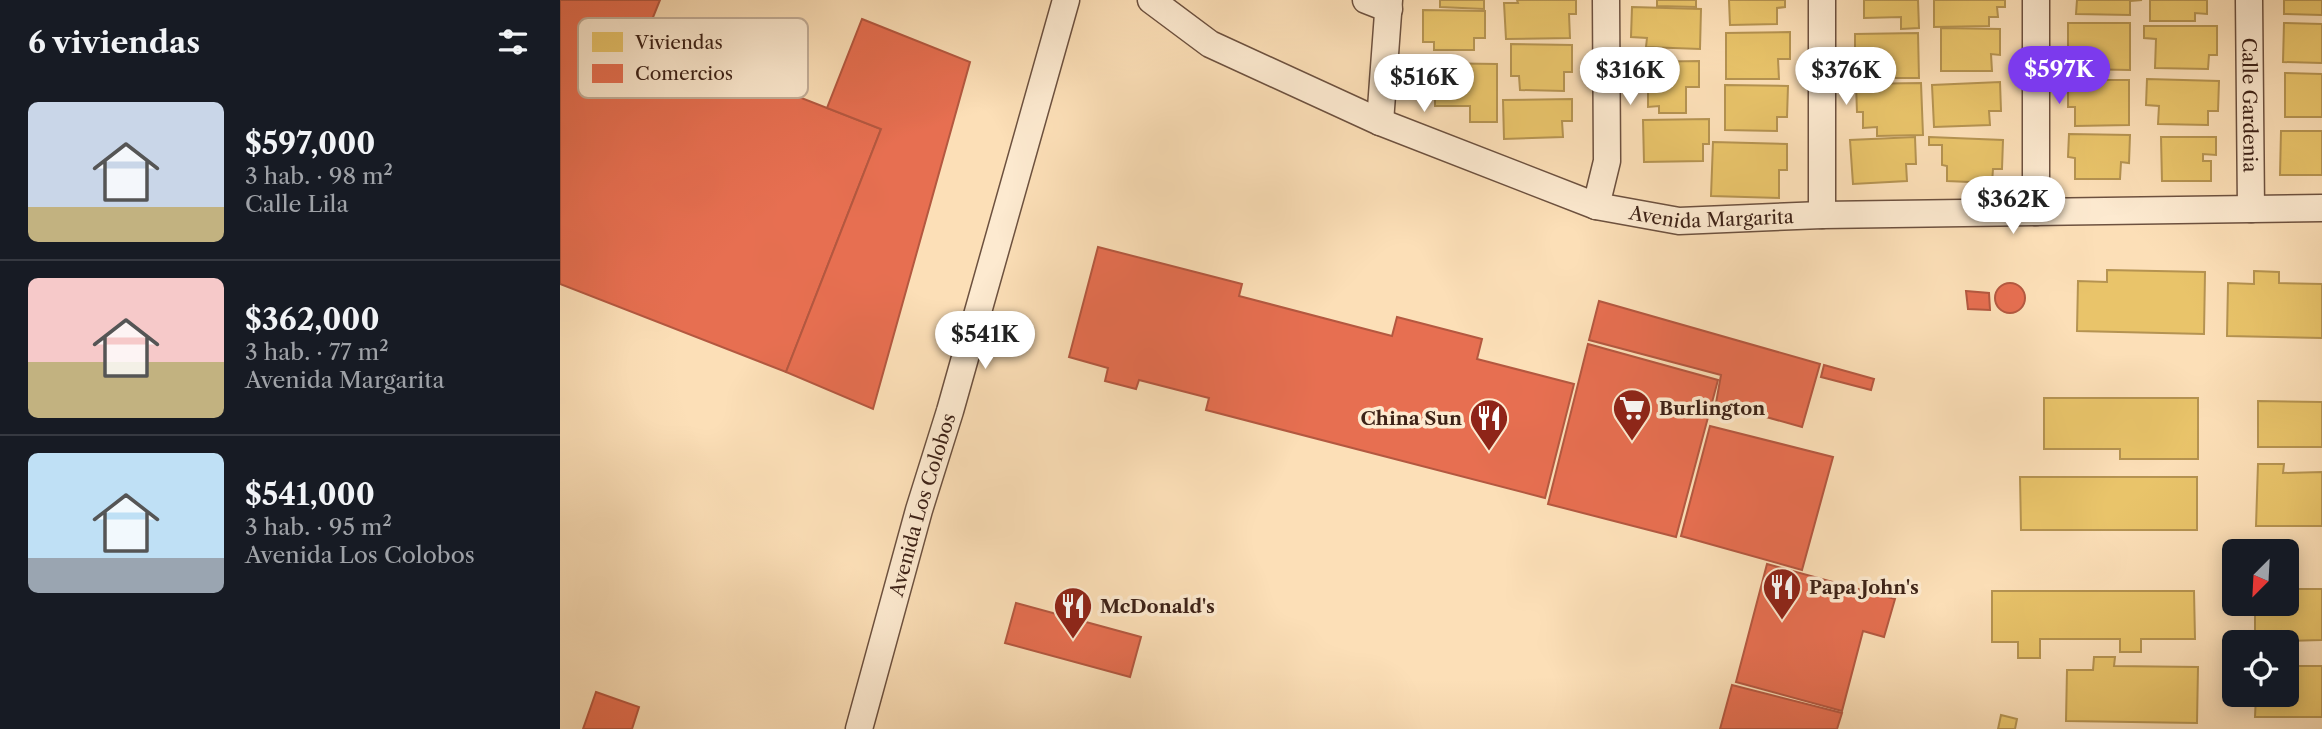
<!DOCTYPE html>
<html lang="es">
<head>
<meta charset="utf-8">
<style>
  body { margin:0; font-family:"Libre Caslon Text",serif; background:#20242c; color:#f1f3f6; height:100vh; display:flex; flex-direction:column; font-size:26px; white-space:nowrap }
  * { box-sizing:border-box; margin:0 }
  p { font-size:23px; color:#9ea1a6 }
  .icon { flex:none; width:38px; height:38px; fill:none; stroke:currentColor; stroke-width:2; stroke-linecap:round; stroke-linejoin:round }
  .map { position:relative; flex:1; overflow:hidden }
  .details { display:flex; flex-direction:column; background:#171b24; width:560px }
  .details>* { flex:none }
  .needle { width:46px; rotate:204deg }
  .controls { position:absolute; left:1662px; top:539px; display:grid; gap:14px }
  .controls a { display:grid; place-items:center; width:77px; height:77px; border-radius:10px; background:#171b24; box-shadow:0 4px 18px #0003; font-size:35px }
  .price { position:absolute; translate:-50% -60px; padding:0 16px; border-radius:24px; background:#fff; color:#222; font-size:23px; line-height:46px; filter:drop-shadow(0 2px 4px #0008) }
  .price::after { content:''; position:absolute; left:50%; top:42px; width:21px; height:16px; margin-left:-10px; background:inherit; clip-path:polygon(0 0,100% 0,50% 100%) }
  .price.on { background:#7c3aed; color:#fff }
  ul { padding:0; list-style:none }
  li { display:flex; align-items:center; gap:21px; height:175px; padding:0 28px }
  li+li { border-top:2px solid #363941 }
  li span { display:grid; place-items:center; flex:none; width:196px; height:140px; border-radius:10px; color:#555 }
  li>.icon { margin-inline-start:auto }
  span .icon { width:84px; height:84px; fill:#fffc; stroke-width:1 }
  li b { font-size:30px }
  h2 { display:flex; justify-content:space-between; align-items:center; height:84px; padding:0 28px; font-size:30px }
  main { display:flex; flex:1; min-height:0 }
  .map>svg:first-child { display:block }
  .homes { fill:#e9c46a; stroke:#b59351; stroke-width:2 }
  .shops { fill:#e76f51; stroke:#b45840; stroke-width:2 }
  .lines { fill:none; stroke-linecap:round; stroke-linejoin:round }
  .minor-casing { stroke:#6d513f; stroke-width:29 }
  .minor { stroke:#fdead0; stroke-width:26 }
  .labels { text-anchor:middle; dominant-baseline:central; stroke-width:7; stroke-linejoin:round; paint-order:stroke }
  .street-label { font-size:19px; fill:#3d2217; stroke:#fdead0 }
  .poi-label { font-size:19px; font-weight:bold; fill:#3d2217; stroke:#fdead0; text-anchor:start }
  .key { fill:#fdead0; stroke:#c3ae98; stroke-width:2 }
  .key-label { font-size:19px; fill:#3d2217 }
</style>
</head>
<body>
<main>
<section class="details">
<h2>6 viviendas<svg class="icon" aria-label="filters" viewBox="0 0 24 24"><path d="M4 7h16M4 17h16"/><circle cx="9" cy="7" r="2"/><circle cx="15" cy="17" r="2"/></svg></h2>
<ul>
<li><span style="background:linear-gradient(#c9d6e8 75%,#c2b280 0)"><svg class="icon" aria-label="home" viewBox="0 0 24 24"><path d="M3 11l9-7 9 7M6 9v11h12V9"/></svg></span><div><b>$597,000</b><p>3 hab. · 98 m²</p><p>Calle Lila</p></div></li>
<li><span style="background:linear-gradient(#f6c9c9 60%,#c2b280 0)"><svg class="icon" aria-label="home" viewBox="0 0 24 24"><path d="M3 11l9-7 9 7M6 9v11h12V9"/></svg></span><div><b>$362,000</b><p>3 hab. · 77 m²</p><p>Avenida Margarita</p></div></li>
<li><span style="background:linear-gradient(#bfe0f5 75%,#9aa5b1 0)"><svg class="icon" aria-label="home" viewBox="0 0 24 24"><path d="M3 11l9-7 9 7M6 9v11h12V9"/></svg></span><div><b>$541,000</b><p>3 hab. · 95 m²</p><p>Avenida Los Colobos</p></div></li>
</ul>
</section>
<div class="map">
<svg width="1762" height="729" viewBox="0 0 1762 729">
  <rect width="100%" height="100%" fill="#fcdfb7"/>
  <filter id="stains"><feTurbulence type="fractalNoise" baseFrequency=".00286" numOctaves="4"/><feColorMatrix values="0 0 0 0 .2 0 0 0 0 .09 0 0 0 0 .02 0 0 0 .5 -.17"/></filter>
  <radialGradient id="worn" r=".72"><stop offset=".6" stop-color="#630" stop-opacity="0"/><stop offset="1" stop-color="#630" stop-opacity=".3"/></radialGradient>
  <g class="homes">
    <path d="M880 0H924V9L880 7Z"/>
    <path d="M957 0H1016V14H1009L1010 38 946 39 944 3H958Z"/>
    <path d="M1097 0H1136V7L1097 6Z"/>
    <path d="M1169 0H1225V7L1217 8V24L1170 25Z"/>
    <path d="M1304 0H1358L1359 28 1341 29V17L1304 18Z"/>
    <path d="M1374 0H1445V7H1437L1438 17H1429V26L1374 27Z"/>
    <path d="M1517 0H1582L1570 1V15L1516 14Z"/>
    <path d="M1590 0H1647V14L1635 13V21H1590Z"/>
    <path d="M1724 0H1762V15L1724 14Z"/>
    <path d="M1072 7 1141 9 1140 49 1086 47 1087 38 1071 37Z"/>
    <path d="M863 10 925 11V38H914V50H874V42H863Z"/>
    <path d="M1508 23H1570V70L1517 69V47H1508Z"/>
    <path d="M1724 23 1762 24V63L1723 62Z"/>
    <path d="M1584 26H1657V55H1649L1648 69 1595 68 1596 39 1584 38Z"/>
    <path d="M1381 28 1440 29V55L1431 54 1432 71H1381Z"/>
    <path d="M1230 32V59H1218L1219 79H1166V33Z"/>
    <path d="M1358 33 1359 78H1329V70H1304V60H1295V34Z"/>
    <path d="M951 44 1012 45V72H1004V91L960 90 959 76H951Z"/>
    <path d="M1139 61V87H1126V113H1099V106L1088 107V92H1081L1080 62Z"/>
    <path d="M865 63 937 64V122H910V106H875V92H865Z"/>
    <path d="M1725 73 1762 74V117H1725Z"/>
    <path d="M1587 79 1659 81 1658 111H1648V125L1598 124 1599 106 1586 105Z"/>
    <path d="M1508 80H1569V125L1515 126V107H1508Z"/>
    <path d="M1440 82 1441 111H1429L1430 125 1374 127 1372 85Z"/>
    <path d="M1361 83 1363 135 1317 136V127L1303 128V112H1297L1296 84Z"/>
    <path d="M1165 85 1228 86 1227 117H1217V131L1165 130Z"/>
    <path d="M1012 99V121H1002L1003 137 944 139 943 100Z"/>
    <path d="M1149 119V144H1143V161L1084 162 1083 120Z"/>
    <path d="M1721 131H1762V175H1720Z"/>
    <path d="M1509 134 1570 135 1569 163 1561 162 1560 179H1515V158L1508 157Z"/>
    <path d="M1355 137 1356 164H1346L1347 181 1293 184 1290 140Z"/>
    <path d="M1369 137 1443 140 1442 169H1433L1432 183 1387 181V166L1382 165V145H1369Z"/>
    <path d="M1601 137H1656V155L1643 154V161H1651V181H1602Z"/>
    <path d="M1153 142 1227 144V170H1219V198L1151 196Z"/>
    <path d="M1547 270 1645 272 1644 334 1517 331 1518 281 1547 282Z"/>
    <path d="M1694 271 1719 272V283L1762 284V338L1667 336 1668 283 1694 284Z"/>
    <path d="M1484 398H1638V459H1560V449H1484Z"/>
    <path d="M1698 401 1762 402V447H1698Z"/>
    <path d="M1698 464H1724L1723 473 1762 472V526H1696Z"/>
    <path d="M1460 477H1637V530H1461Z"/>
    <path d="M1727 589H1762V640L1695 642V604H1727Z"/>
    <path d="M1432 591H1634L1635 639H1581V652H1560V639H1480V658H1458V642H1432Z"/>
    <path d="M1534 657H1555L1554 666 1638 667 1637 723 1506 721 1507 670H1533Z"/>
    <path d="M1727 666H1762V717H1695L1696 695H1727Z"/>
    <path d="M1441 715 1457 719 1455 729H1438Z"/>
  </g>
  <g class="shops">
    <path d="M0 0H100L85 37 321 129 226 372 0 284Z"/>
    <path d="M302 19 410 62 313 409 226 372 321 129 267 108Z"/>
    <path d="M538 247 682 284 679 296 832 336 837 317 922 339 917 359 1014 384 985 498 646 410 649 398 579 380 576 389 545 381 548 368 509 357Z"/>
    <circle cx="1450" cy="298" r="15"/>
    <path d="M1406 291 1429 293 1430 310 1408 309Z"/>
    <path d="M1039 301 1260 364 1242 427 1156 403 1161 375 1029 340Z"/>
    <path d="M1028 344 1158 380 1116 537 988 504Z"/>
    <path d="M1264 365 1314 379 1311 390 1261 377Z"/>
    <path d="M1150 426 1273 457 1242 570 1121 536Z"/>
    <path d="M1207 564 1335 599 1324 637 1303 631 1282 711 1176 682Z"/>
    <path d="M456 603 581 637 570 677 445 643Z"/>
    <path d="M1172 685 1282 713 1277 729H1160Z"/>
    <path d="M36 692 79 707 72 729H23Z"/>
  </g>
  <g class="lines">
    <g class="minor-casing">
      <g id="minor">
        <path id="s1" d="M591 0 650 44 820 122 1036 206 1119 221 1262 215 1762 208"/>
        <path d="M806 0 829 9"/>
        <path d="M1262 0V215"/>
        <path d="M1476 0V212"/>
        <path id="s2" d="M1689 0 1691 209"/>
        <path d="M820 122 829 0"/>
        <path d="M1036 206 1047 161 1046 0"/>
        <path id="s3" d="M299 729 359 510 390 411 506 0"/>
      </g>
    </g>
    <use href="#minor" class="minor"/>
  </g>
  <defs>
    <g id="supermarket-pin" transform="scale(2.0125)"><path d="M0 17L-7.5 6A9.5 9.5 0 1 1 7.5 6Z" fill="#8f2418" stroke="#fdead0"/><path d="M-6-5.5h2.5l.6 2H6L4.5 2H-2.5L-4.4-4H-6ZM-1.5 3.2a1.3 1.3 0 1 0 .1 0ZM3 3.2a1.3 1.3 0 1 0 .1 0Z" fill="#fff"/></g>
    <g id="restaurant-pin" transform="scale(2.0125)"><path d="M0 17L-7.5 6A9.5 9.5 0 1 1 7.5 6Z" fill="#8f2418" stroke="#fdead0"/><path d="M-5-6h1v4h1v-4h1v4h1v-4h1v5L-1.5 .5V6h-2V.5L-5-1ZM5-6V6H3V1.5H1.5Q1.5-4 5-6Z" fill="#fff"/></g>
  </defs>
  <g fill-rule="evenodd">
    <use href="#supermarket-pin" x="1072" y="408"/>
    <use href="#restaurant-pin" x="929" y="418"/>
    <use href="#restaurant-pin" x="1222" y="587"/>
    <use href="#restaurant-pin" x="513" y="606"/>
  </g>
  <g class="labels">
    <g class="street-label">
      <text stroke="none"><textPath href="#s2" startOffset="105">Calle Gardenia</textPath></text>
      <text stroke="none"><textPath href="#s1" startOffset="609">Avenida Margarita</textPath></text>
      <text stroke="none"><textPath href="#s3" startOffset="233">Avenida Los Colobos</textPath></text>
    </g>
    <g class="poi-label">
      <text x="1099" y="408">Burlington</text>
      <text x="902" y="418" text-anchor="end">China Sun</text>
      <text x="1249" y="587">Papa John's</text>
      <text x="540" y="606">McDonald's</text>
    </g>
  </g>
  <rect x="18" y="18" width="230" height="80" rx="10" class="key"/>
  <rect x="32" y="32" width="31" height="20" fill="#e9c46a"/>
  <rect x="32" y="64" width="31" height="19" fill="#e76f51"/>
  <g class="key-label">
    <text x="75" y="49">Viviendas</text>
    <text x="75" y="80">Comercios</text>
  </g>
  <rect width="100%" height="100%" filter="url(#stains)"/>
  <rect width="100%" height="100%" fill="url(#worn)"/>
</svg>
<div class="controls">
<a><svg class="needle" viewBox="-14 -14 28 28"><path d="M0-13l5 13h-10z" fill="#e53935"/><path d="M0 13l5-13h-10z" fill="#9ea1a6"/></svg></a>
<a><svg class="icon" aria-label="locate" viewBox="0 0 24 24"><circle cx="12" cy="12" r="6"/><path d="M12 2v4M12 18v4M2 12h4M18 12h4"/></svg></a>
</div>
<b class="price on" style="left:1499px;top:106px">$597K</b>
<b class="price" style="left:1070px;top:107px">$316K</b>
<b class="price" style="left:1286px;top:107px">$376K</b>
<b class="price" style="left:864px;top:114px">$516K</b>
<b class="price" style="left:1453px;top:236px">$362K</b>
<b class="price" style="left:425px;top:371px">$541K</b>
</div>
</main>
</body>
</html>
